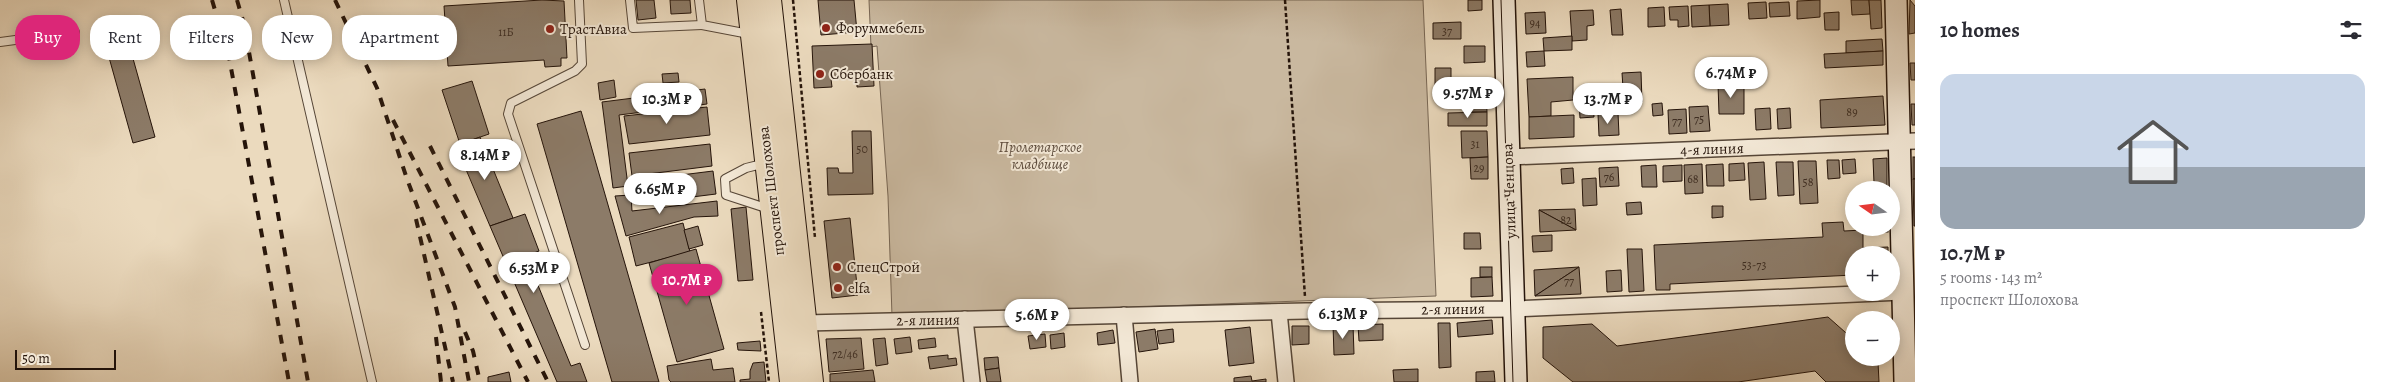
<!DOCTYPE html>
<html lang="en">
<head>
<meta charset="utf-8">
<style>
  body { margin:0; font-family:Alegreya,serif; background:#f2f2f3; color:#2b2b33; height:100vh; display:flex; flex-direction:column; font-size:19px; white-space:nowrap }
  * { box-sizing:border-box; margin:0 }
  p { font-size:16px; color:#7c7c81 }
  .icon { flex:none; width:28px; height:28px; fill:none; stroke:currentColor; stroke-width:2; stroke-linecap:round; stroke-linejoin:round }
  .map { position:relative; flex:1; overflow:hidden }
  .drawer { display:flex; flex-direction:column; background:#fff; width:475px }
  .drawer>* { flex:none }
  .hud { position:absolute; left:15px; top:15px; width:475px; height:45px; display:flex; gap:10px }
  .needle { width:32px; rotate:284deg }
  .fabs { position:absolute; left:1845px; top:181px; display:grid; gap:10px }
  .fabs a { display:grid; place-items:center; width:55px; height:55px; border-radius:50%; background:#fff; box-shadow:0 2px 12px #0003; font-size:25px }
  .scale { position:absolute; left:15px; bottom:12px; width:101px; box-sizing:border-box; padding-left:5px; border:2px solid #25140a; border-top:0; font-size:14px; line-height:18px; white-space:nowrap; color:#25140a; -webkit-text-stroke:4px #f2e7d5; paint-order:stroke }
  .price { position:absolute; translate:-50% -42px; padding:0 11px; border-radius:18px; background:#fff; color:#222; font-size:16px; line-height:32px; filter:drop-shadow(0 1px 2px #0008) }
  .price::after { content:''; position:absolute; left:50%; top:30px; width:15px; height:11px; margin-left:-8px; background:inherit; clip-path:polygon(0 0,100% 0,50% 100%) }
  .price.on { background:#db2777; color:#fff }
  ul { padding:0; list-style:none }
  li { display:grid; align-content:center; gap:10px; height:265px; padding:0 25px }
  li span { display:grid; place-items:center; height:155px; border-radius:15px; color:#555 }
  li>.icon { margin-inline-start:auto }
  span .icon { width:90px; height:90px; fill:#fffc; stroke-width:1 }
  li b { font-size:21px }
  h2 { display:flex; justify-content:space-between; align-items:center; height:60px; padding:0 25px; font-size:21px }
  .tag { padding:0 18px; border-radius:20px; background:#fff; box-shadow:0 2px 12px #0003; font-size:18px; line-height:45px }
  .tag.on { background:#db2777; color:#fff }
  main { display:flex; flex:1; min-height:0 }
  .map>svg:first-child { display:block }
  .green { fill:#c9b89f; stroke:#776654 }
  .building { fill:#8c7b68; stroke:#25140a }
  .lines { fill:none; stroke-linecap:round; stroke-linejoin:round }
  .lane-casing { stroke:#564637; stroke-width:10 }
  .street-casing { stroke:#564637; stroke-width:18 }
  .secondary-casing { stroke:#25140a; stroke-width:24 }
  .primary-casing { stroke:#25140a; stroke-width:26 }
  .path { stroke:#25140a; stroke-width:2.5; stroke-dasharray:4 2.5; stroke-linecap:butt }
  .lane { stroke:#f2e7d5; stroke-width:8 }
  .street { stroke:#f2e7d5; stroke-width:15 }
  .secondary { stroke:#f2e7d5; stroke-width:21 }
  .primary { stroke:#ebdabe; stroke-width:24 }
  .tram { stroke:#25140a; stroke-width:1 }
  .rail { stroke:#25140a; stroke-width:4; stroke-dasharray:9 9; stroke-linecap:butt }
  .poi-dot { fill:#8f2418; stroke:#f2e7d5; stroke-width:2 }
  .labels { text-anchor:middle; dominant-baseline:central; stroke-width:4; stroke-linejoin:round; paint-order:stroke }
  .number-label { font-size:12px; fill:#3f2e22 }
  .poi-label { font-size:15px; fill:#25140a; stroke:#f2e7d5; text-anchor:start }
  .park-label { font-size:15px; font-style:italic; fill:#5e4d3e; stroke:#f2e7d5 }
  .street-label { font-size:15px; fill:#25140a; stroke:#f2e7d5 }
</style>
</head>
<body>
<main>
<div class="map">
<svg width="1915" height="382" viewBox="0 0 1915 382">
  <rect width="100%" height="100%" fill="#ebdabe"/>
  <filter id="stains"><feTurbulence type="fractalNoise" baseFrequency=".004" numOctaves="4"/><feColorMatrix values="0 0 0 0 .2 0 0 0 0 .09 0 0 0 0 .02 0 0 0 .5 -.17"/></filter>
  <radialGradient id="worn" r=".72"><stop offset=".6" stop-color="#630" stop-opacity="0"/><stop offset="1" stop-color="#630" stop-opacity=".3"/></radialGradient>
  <path class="green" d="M869 0H1423L1436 296 892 316 888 196 877 46 871 47Z"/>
  <g class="building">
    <path d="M542 0 564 1 567 58H561V66L545 67 544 60 448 66 444 6Z"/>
    <path d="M636 0H654L656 18 638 20Z"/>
    <path d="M670 0H690L691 13 671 14Z"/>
    <path d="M818 0H854L857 32 821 35Z"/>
    <path d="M1468 0H1482V10L1468 11Z"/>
    <path d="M1820 0V17L1797 19V1Z"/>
    <path d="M1851 0H1869L1870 14 1852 15Z"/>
    <path d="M1869 0H1881L1882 28 1871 29Z"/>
    <path d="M1910 0 1915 6V33L1909 34Z"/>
    <path d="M1766 2 1767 18 1749 19 1748 3Z"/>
    <path d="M1789 2 1790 16 1770 17 1769 3Z"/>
    <path d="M1728 4 1729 25 1710 26 1709 5Z"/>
    <path d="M1709 5 1710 26 1692 27 1691 6Z"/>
    <path d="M1688 6 1689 26 1678 27V20H1670L1669 7Z"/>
    <path d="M1664 7 1665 26 1648 27V8Z"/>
    <path d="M1621 9 1623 35H1612L1610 10Z"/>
    <path d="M1593 10 1594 25 1587 26V40L1572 41 1570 11Z"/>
    <path d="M1545 12 1546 33 1526 34 1525 13Z"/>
    <path d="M1839 12V30H1825L1824 13Z"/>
    <path d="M1461 22V39H1433V23Z"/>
    <path d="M125 30 155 137 133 143 103 36Z"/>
    <path d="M1572 36V50L1544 51 1543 38Z"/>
    <path d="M1882 39 1883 51 1846 53V41Z"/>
    <path d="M872 44 874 86 857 87V79H831L832 87 814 88 812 46Z"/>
    <path d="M1464 46H1485V62L1464 63Z"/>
    <path d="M1544 51 1545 66 1527 67 1526 52Z"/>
    <path d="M1883 51V65L1825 68 1824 54Z"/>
    <path d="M1910 63H1915V80H1911Z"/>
    <path d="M1435 68H1451V86L1435 87Z"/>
    <path d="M1641 72 1642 102 1624 103 1622 73Z"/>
    <path d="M678 73 679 82 663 83 662 74Z"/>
    <path d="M1573 77V100L1551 102V116L1529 117 1527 79Z"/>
    <path d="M614 80 616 97 600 100 598 83Z"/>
    <path d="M472 81 489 134 460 144 442 90Z"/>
    <path d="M1744 83V114H1719L1718 84Z"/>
    <path d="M705 89 707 104 619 115 628 186 613 188 602 102Z"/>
    <path d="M1463 93H1486L1487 112H1464Z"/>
    <path d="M1883 96 1885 125 1821 128 1820 100Z"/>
    <path d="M1579 101H1593L1594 117 1580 118Z"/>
    <path d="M1662 103 1663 115 1653 116 1652 104Z"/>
    <path d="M1911 104H1915V125H1912Z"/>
    <path d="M1708 106 1710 131 1690 132 1689 107Z"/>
    <path d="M707 107 710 135 629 144 624 116Z"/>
    <path d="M1770 108 1771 129 1756 130 1755 109Z"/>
    <path d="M1790 108 1791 128 1778 129 1777 109Z"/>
    <path d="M1686 109 1687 133 1669 134 1668 110Z"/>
    <path d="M581 111 659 382H612L537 124Z"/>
    <path d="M1487 112V126H1448V113Z"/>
    <path d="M1618 113 1619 135 1599 136 1598 114Z"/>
    <path d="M1574 115V137L1529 139V117Z"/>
    <path d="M852 131H871L873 194 828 195 827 168H838L839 173H853Z"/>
    <path d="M1461 131H1487L1488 157 1462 158Z"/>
    <path d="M480 137 513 218 490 226 456 146Z"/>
    <path d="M710 144 712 166 632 176 629 153Z"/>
    <path d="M1488 157V179H1471L1470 158Z"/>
    <rect x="1913" y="157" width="2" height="22"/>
    <path d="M1887 158V190H1866V183H1874L1873 159Z"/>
    <path d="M1855 159 1856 173 1843 174 1842 160Z"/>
    <path d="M1827 160H1839L1840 178 1828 179Z"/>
    <path d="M1798 161H1816L1818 203 1800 204Z"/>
    <path d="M1764 162 1766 199 1750 200 1748 163Z"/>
    <path d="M1776 162H1793L1794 195 1778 196Z"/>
    <path d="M1744 163 1745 180 1729 181V164Z"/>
    <path d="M1702 164 1703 193 1685 194 1684 165Z"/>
    <path d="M1723 164 1724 186H1707L1706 165Z"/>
    <path d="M1656 165 1657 187H1642L1641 166Z"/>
    <path d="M1682 165V181L1663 182V166Z"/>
    <path d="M1618 167 1619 186 1600 187 1599 168Z"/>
    <path d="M1573 168 1574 183 1562 184 1561 169Z"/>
    <path d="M713 171 716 194 636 204 633 181Z"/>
    <path d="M1596 178 1597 205 1583 206 1582 179Z"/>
    <path d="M1913 179H1915V226H1914Z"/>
    <path d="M631 195 632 211 717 201 718 216 694 217 626 236 615 196Z"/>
    <path d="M1641 202 1642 214 1627 215 1626 203Z"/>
    <path d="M1712 206H1723V217L1712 218Z"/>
    <path d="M746 207 753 280 738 281 731 209Z"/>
    <path d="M1575 209 1576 230 1539 210Z"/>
    <path d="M1539 210 1576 230 1540 232Z"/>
    <path d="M525 214 539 251 526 256 571 366 580 363 587 382H557L490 226Z"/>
    <path d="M850 218 858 295 832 298 824 221Z"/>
    <path d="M1843 222 1844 231 1863 230V248L1888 247V255H1854V275L1670 284V290H1656L1654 245 1823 237 1822 223Z"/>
    <path d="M683 223 690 252 636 266 629 237Z"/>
    <path d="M698 226 703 245 689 249 684 230Z"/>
    <rect x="1865" y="228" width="23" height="4"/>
    <path d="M1464 233H1480L1481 249H1464Z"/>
    <path d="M1552 235V251L1533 252 1532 236Z"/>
    <path d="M696 249 724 349 677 362 649 263Z"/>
    <path d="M1627 249H1642L1644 291 1629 292Z"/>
    <rect x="1480" y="267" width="12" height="10"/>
    <path d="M1579 267 1535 296 1534 270Z"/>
    <path d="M1579 267 1581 294 1535 296Z"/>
    <path d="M1621 270 1622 291 1607 292 1606 271Z"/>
    <path d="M1492 277 1493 296 1471 297V278Z"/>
    <path d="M1828 317 1854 340V358H1873L1878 362 1879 382H1826L1815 371 1738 382H1573L1543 358V327L1592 324 1617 346Z"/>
    <path d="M1492 320 1493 334 1458 337 1457 323Z"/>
    <path d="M1438 323H1450L1451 367 1439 368Z"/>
    <path d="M1383 324V340L1359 341 1358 325Z"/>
    <path d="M1333 325H1353L1354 354 1334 355Z"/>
    <path d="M1292 326H1309V344L1292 345Z"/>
    <path d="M1250 327 1254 363 1229 366 1225 330Z"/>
    <path d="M1155 329 1158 349 1139 352 1136 332Z"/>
    <path d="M1173 329 1174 342 1159 344 1157 331Z"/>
    <path d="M1113 330 1115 343 1098 345 1097 333Z"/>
    <path d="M1064 333 1065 347 1051 349 1050 335Z"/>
    <path d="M1045 334 1046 347 1030 349 1028 336Z"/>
    <path d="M910 337 912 352 896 354 894 339Z"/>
    <path d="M861 338 864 369 829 372 826 339Z"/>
    <path d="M885 338 888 364 876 366 873 339Z"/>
    <path d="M935 338 936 347 919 349 918 340Z"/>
    <path d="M760 341 761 351 738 350 737 343Z"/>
    <path d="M948 355V359L956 358 957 365 930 369 928 357Z"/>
    <path d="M998 357 999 368 985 370 984 358Z"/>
    <path d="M711 359 713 370 733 368 735 382H671L669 380 667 366Z"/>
    <path d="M764 362 766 382H740V380L750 379V371L753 363Z"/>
    <path d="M999 368 1001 382H987L985 370Z"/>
    <path d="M1418 369V382H1394L1393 370Z"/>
    <path d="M873 370 875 382H830V374Z"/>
    <path d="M1494 371 1495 382H1476V372Z"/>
    <path d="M509 372 511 382H488V377Z"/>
    <path d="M1251 376 1252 381 1266 379V382H1234V378Z"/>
  </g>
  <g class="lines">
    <g class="lane-casing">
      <g id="lane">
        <path d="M284 0 372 382"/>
        <path d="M579 0 582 64 575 71 511 103 508 114 585 345"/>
        <path d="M630 0 633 28 702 25"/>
        <path d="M699 0 702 25 749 34"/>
        <path d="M0 42 75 32"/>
        <path d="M766 163 746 168 725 179 726 195 769 209"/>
      </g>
    </g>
    <g class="street-casing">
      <g id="street">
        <path d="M1508 157 1915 141"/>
        <path d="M1279 312 1286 382"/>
        <path d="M1124 315 1130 382"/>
        <path d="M965 319 972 382"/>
        <path d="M805 323 1306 311 1513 309 1902 292"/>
      </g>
    </g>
    <g class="secondary-casing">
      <g id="secondary">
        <path d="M1504 0 1516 382"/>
        <path d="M1896 0 1905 382"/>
      </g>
    </g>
    <g class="primary-casing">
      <g id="primary">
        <path d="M749 0 792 382"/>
        <path d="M769 0 811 382"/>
      </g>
    </g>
    <g class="path">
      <path d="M793 0 815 238"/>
      <path d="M1285 0 1305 297"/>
      <path d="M761 312 769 382"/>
    </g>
    <use href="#lane" class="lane"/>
    <use href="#street" class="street"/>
    <use href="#secondary" class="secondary"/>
    <use href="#primary" class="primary"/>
    <path class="tram" d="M1501 0 1513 382"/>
    <g class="rail">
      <path d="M212 0 229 57 289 382"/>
      <path d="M237 0 244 24 308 382"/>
      <path d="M335 0 377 88 407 179 455 307 469 382"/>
      <path d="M393 120 528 382"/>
      <path d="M430 146 548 382"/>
      <path d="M416 219 453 382"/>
      <path d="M465 332 473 351 480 382"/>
      <path d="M436 337 441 382"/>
    </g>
  </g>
  <g class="poi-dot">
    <circle cx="826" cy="28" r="5"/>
    <circle cx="550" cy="29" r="5"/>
    <circle cx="820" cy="74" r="5"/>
    <circle cx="837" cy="267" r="5"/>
    <circle cx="838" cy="288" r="5"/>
  </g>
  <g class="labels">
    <g class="number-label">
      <text x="1535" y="23">94</text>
      <text x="1447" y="31">37</text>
      <text x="506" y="32">11Б</text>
      <text x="1852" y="112">89</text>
      <text x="1699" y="119">75</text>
      <text x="1677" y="121">77</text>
      <text x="1475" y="144">31</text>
      <text x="862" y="149">50</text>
      <text x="1479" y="168">29</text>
      <text x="1609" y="177">76</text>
      <text x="1693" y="179">68</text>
      <text x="1808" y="182">58</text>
      <text x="1566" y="220">82</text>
      <text x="1754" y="265">53-73</text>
      <text x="1569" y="281">77</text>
      <text x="845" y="354">72/46</text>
    </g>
    <g class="poi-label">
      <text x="836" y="28">Форуммебель</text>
      <text x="560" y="29">ТрастАвиа</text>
      <text x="830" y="74">Сбербанк</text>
      <text x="847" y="267">СпецСтрой</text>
      <text x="848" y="288">elfa</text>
    </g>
    <g class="park-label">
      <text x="1040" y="147">Пролетарское<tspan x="1040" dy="17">кладбище</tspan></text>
    </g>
    <g class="street-label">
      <text transform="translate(1712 149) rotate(-2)">4-я линия</text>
      <text transform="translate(771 191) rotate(-97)">проспект Шолохова</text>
      <text transform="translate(1509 191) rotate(-92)">улица Ченцова</text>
      <text transform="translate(1453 309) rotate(-1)">2-я линия</text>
      <text transform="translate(928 320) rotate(-1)">2-я линия</text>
    </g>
  </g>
  <rect width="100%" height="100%" filter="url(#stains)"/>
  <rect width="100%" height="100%" fill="url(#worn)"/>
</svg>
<div class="fabs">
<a><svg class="needle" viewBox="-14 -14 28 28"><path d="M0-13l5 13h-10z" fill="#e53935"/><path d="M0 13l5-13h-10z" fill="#7c7c81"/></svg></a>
<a>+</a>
<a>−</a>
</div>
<div class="scale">50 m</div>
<b class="price" style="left:1731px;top:99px">6.74M ₽</b>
<b class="price" style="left:1468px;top:119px">9.57M ₽</b>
<b class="price" style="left:667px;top:125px">10.3M ₽</b>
<b class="price" style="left:1608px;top:125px">13.7M ₽</b>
<b class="price" style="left:485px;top:181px">8.14M ₽</b>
<b class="price" style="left:660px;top:215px">6.65M ₽</b>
<b class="price" style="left:534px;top:294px">6.53M ₽</b>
<b class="price on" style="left:687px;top:306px">10.7M ₽</b>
<b class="price" style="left:1343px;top:340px">6.13M ₽</b>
<b class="price" style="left:1037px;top:341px">5.6M ₽</b>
<div class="hud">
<a class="tag on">Buy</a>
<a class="tag">Rent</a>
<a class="tag">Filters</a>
<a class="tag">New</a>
<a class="tag">Apartment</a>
</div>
</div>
<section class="drawer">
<h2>10 homes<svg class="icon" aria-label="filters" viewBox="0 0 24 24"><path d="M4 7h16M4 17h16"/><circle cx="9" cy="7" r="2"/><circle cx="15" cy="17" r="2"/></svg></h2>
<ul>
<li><span style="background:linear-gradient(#c9d6e8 60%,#9aa5b1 0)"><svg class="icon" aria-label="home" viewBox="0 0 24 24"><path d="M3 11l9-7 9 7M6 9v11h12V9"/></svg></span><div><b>10.7M ₽</b><p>5 rooms · 143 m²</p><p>проспект Шолохова</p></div></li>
</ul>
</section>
</main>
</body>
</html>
